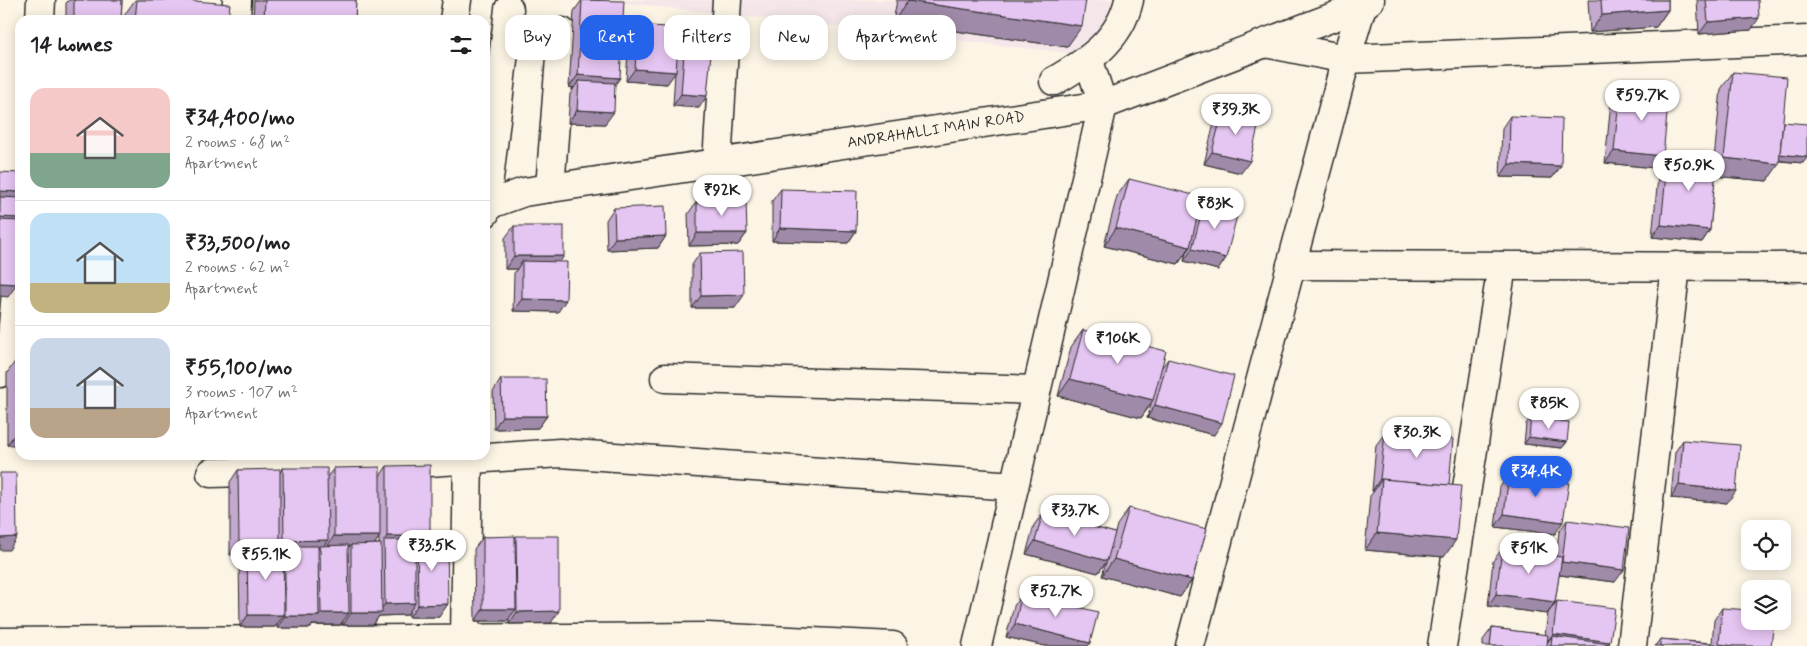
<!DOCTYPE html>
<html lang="en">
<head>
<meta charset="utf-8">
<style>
  body { margin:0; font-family:Mynerve,sans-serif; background:#f2f2f2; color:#202124; height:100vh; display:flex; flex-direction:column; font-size:19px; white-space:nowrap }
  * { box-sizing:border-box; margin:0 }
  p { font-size:16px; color:#757577 }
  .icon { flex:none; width:28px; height:28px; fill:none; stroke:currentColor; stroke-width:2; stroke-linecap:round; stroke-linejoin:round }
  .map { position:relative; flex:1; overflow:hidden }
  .side { position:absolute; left:15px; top:15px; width:475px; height:445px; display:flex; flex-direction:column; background:#fff; border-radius:15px; box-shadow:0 2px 12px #0003 }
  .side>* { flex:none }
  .guide { position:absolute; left:505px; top:15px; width:475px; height:45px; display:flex; gap:10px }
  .controls { position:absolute; left:1741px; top:520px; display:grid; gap:10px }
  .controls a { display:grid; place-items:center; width:50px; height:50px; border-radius:10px; background:#fff; box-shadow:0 2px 12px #0003; font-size:25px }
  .price { position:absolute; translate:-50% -42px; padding:0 11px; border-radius:18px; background:#fff; color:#222; font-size:16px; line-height:32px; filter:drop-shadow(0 1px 2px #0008) }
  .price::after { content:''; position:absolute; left:50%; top:30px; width:15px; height:11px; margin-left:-8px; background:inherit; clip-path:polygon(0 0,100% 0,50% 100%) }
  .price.selected { background:#2563eb; color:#fff }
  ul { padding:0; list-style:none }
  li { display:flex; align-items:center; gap:15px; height:125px; padding:0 15px }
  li+li { border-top:1px solid #e0e0e0 }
  li span { display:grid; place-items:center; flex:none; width:140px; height:100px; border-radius:15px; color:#555 }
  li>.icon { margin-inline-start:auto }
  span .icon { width:60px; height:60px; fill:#fffc; stroke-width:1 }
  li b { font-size:21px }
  h2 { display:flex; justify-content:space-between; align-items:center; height:60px; padding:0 15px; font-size:21px }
  .pill { padding:0 18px; border-radius:15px; background:#fff; box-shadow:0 2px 12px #0003; font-size:18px; line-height:45px }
  .pill.selected { background:#2563eb; color:#fff }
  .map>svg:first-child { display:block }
  .built { fill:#f5e7e9 }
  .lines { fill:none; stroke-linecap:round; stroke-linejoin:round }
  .minor-casing { stroke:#2b2b2b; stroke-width:31 }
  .secondary-casing { stroke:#2b2b2b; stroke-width:31 }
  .minor { stroke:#fcf5e5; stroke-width:28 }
  .secondary { stroke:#fcf5e5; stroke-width:28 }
  .wall { fill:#c5a9cf; stroke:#2b2b2b; fill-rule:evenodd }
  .shaded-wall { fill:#a08aa9; stroke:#2b2b2b }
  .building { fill:#e5c5f1; stroke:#2b2b2b }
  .labels { text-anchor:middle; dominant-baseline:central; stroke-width:5; stroke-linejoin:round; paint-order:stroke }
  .street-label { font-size:15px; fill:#2b2b2b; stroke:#fcf5e5 }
</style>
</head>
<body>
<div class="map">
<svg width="1807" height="646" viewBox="0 0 1807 646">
  <rect width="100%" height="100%" fill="#fcf5e5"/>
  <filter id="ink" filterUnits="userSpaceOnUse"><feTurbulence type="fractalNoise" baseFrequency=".02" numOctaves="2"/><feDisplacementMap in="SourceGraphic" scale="10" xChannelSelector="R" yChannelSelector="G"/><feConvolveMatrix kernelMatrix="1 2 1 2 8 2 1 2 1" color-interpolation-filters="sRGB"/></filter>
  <g filter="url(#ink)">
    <path class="built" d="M598 0H1112L1105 33 1078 54Z"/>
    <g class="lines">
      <g class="minor-casing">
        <g id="minor">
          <path d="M40 20 41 0"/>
          <path d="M236 20 237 0"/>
          <path d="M454 20 457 0"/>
          <path d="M1265 43 1346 59 1807 40"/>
          <path d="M1054 81C1087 62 1120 41 1129 0"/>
          <path d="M717 163 727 0"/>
          <path d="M550 188 562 32"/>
          <path d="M485 213 509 9"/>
          <path d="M1291 265 1807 267"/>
          <path d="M9 370 20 248"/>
          <path d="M665 378 1036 390"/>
          <path d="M211 473 316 470 560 453 1014 486"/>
          <path d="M465 638 468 455"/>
          <path d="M0 642 708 637 893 646"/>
          <path d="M977 646 1103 105 1089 61"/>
          <path d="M1190 646 1346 59 1362 6"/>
          <path d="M1442 646 1502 266"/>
          <path d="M1632 646 1676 266"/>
        </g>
      </g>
      <g class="secondary-casing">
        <g id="secondary">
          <path id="s1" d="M485 206 524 192 1103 105 1362 6 1370 0"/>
          <path d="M0 373 20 366"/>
        </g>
      </g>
      <use href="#minor" class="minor"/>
      <use href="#secondary" class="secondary"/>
    </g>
    <g class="wall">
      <path d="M69 0H122L121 20H66V3Z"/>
      <path d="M135 0H183L228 20H125V14Z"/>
      <path d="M254 0H356L355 20H253Z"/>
      <path d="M582 0H601L615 84 605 124 568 123 570 94 574 88 569 87 574 11Z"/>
      <path d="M897 0H1086L1067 47 893 22Z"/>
      <path d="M1588 0H1668V10L1656 27 1590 32Z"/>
      <path d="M1697 0H1758L1751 30 1699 34Z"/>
      <path d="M638 25 677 52 685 40 699 108 673 106 675 72 667 84 626 81 629 38Z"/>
      <path d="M1733 72 1783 122 1803 163 1779 161 1767 181 1715 176 1710 230 1702 242 1652 237 1659 167 1668 155 1714 159 1721 89Z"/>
      <path d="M1620 89 1663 156 1655 168 1605 163 1611 101Z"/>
      <path d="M1223 110 1241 173 1204 164 1214 123Z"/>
      <path d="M1510 116 1561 166 1552 178 1500 177 1502 128Z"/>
      <path d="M1129 179 1199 209 1204 203 1226 258 1218 270 1184 261 1186 253 1178 264 1104 246 1117 196Z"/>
      <path d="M781 189 856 231 848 243 772 241V201Z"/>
      <path d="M697 201 747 233 738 245 689 246 688 214Z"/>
      <path d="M614 208 666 236 658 248 607 250 606 220Z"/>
      <path d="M514 226 560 262 558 312 513 311 514 273 517 269H505V238Z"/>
      <path d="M700 253 735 308H692V265Z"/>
      <path d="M1083 330 1162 367 1168 359 1214 435 1147 418 1151 404 1141 418 1058 396 1071 347Z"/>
      <path d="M19 356 20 445H7V373Z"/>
      <path d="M501 379 547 416 538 428 494 429 493 392Z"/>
      <path d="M1531 417 1567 442 1562 448 1524 444 1526 424Z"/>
      <path d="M1385 433 1449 485 1444 557 1365 550 1370 496 1374 491H1372L1376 445Z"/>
      <path d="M1683 440 1727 503 1671 498 1675 452Z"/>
      <path d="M387 466 430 536 428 540 439 617H409V612L407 615 379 616 373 625H343V622L340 625H312L311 628H277V625L275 627H240L239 559 242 554 230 555V482L238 470 280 473 283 468 327 477 334 468 380 476ZM379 538V544H374Z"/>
      <path d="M1509 474 1555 534 1495 527 1500 487Z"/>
      <path d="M1129 508 1192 580 1180 597 1102 576 1106 562 1098 573 1026 554 1034 525 1043 513 1115 533 1117 525Z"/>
      <path d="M1567 520 1615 582 1559 575 1555 602 1547 614 1488 606 1493 561 1502 549 1556 556 1559 532Z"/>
      <path d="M516 536 551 623 509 624V619L507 621H475L474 549 483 537 515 538Z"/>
      <path d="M1022 593 1088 646H1045L1006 637 1014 606Z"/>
      <path d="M1557 601 1609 643V646H1483V640L1492 628 1545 635 1548 613Z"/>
      <path d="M1722 608 1771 646H1655L1660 639 1712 643 1714 620Z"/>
    </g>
    <g class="shaded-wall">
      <path d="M908 1 1082 26 1067 47 893 22Z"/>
      <path d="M1668 10 1656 27 1590 32 1602 15Z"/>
      <path d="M1759 18 1751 30 1699 34 1708 22Z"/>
      <path d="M635 69 676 72 667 84 626 81Z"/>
      <path d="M578 75 620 78 611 90 579 81 574 88 569 87Z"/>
      <path d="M681 94 707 96 699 108 673 106Z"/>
      <path d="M577 110 614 112 605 124 568 123Z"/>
      <path d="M1614 151 1663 156 1655 168 1605 163Z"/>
      <path d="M1212 152 1250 161 1241 173 1204 164Z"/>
      <path d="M1779 154 1807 157V158L1803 163 1774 160Z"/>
      <path d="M1724 158 1779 164 1767 181 1712 176Z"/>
      <path d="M1509 164 1561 166 1552 178 1500 177Z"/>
      <path d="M0 191 20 192V198L0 204Z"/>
      <path d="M0 217 19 218 11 231 0 230Z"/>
      <path d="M1661 225 1710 230 1702 242 1652 237Z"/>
      <path d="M780 228 856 231 848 243 772 241Z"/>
      <path d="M1116 228 1190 247 1178 264 1104 246Z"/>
      <path d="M697 233H747L738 245 689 246Z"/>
      <path d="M666 236 658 248 607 250 615 238Z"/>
      <path d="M1192 249 1226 258 1218 270 1184 261Z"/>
      <path d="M514 256H564L555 269 522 261 517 269H505Z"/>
      <path d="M0 283 17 284 8 297 0 296Z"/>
      <path d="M744 295 735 308H692L701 296Z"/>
      <path d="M522 299 566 300 558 312 513 311Z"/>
      <path d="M1070 379 1153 400 1141 418 1058 396Z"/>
      <path d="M1155 405 1222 423 1214 435 1147 418Z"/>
      <path d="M502 416H547L538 428 494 429Z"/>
      <path d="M19 428H20V445H7Z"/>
      <path d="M1529 437 1567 442 1562 448 1524 444Z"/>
      <path d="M1380 479H1382L1374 491H1372Z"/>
      <path d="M1679 485 1736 491 1727 503 1671 498Z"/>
      <path d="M1504 514 1563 522 1555 534 1495 527Z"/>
      <path d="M1377 533 1456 540 1444 557 1365 550Z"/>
      <path d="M334 536H380L372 548 351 545 348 548H326Z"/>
      <path d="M387 536H430L422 548 417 540 411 548 384 541Z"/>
      <path d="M17 537 9 550H0V538Z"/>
      <path d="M328 540 320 551V546L315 553 285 546 280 553H275L284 541Z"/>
      <path d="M1035 541 1107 561 1098 573 1026 554Z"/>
      <path d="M239 542H280L272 554 247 547 242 554 230 555Z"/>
      <path d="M1114 559 1192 580 1180 597 1102 576Z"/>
      <path d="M1562 562 1624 570 1615 582 1553 574Z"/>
      <path d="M1496 594 1555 602 1547 614 1488 606Z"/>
      <path d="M415 603 407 615 379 616 373 625H343L351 613H378L385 604Z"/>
      <path d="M448 604 439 617H409L418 605Z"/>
      <path d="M483 609H516L507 621H475Z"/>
      <path d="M559 611 551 623 509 624 517 612Z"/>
      <path d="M321 613H349L340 625H312L311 628H277L285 616H319Z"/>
      <path d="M248 615H284L275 627H240Z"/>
      <path d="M1015 624 1090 643 1088 646H1045L1006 637Z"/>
      <path d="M1553 634 1610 642 1607 646 1552 636 1545 646H1544Z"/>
    </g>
    <g class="building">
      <path d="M74 0H122L121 20H74Z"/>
      <path d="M137 0H183L230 4 228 20H135Z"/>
      <path d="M265 0H356L355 20H264Z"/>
      <path d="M582 0 624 1 620 78 578 75Z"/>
      <path d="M908 0H1086L1082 26 908 1Z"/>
      <path d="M1601 0H1668V10L1602 15Z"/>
      <path d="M1706 0H1758L1759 18 1708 22Z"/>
      <path d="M638 25 679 28 676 72 635 69Z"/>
      <path d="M685 40 712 42 707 96 681 94Z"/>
      <path d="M1733 72 1787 77 1779 164 1724 158Z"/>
      <path d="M579 81 615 83 614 112 577 110Z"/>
      <path d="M1620 89 1669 93 1663 156 1614 151Z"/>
      <path d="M1223 110 1260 119 1250 161 1212 152Z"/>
      <path d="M1510 116 1562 118 1561 166 1509 164Z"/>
      <path d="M1783 122 1807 124V157L1780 154Z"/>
      <path d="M1668 155 1717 159 1710 230 1661 225Z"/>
      <path d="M0 172 20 173V192L0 191Z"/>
      <path d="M1129 179 1202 197 1190 247 1116 228Z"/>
      <path d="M781 189 857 191 856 231 780 228Z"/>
      <path d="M0 197 20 198 19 218 0 217Z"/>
      <path d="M697 201H746L747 233H697Z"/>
      <path d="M1204 203 1238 212 1226 258 1192 249Z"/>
      <path d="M665 206 666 236 615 238 614 208Z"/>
      <path d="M0 220 20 221 17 284 0 283Z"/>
      <rect x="514" y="226" width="50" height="30"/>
      <path d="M743 252 744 295 701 296 700 253Z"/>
      <path d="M522 261 567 262 566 300 522 299Z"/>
      <path d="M1083 330 1166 351 1153 400 1070 379Z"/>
      <rect x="19" y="356" width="1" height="72"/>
      <path d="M1168 359 1234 376 1222 423 1155 405Z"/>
      <path d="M501 379H546L547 416H502Z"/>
      <path d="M1531 417 1569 422 1567 442 1529 437Z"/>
      <path d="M1385 433 1453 439 1449 485 1380 479Z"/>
      <path d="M1683 440 1740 445 1736 491 1679 485Z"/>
      <path d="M430 465V536H387V466Z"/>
      <path d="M380 467V536H334V468Z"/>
      <path d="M283 468H327L328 540 284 541Z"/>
      <path d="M280 469V542H239L238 470Z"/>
      <path d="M0 473H16L17 537 0 538Z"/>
      <path d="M1509 474 1569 482 1563 522 1504 514Z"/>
      <path d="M1382 479 1461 486 1456 540 1377 533Z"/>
      <path d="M1129 508 1207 529 1192 580 1114 559Z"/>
      <path d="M1043 513 1115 533 1107 561 1035 541Z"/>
      <path d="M1567 520 1629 528 1624 570 1562 562Z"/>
      <path d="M515 536 516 609H483V537Z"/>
      <path d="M516 536H559V611L517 612Z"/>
      <path d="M447 539 448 604 418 605 417 540Z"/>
      <path d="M384 540H415V603L385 604Z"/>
      <path d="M381 544 382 613H351V545Z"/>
      <path d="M348 545 349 613H321L320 546Z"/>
      <path d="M285 546H318L319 616H285Z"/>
      <path d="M247 547H283L284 615H248Z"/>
      <path d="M1502 549 1562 557 1555 602 1496 594Z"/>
      <path d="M1022 593 1098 612 1090 643 1015 624Z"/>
      <path d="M1557 601 1615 608 1610 642 1553 634Z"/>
      <path d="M1722 608 1750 610V621H1774L1771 646H1735L1719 644Z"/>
      <path d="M1492 628 1548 635 1547 646H1490Z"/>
      <path d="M1552 636 1609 644V646H1551Z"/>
      <path d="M1660 639 1716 644 1715 646H1660Z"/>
    </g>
  </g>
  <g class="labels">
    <g class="street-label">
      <text stroke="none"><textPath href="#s1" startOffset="458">ANDRAHALLI MAIN ROAD</textPath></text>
    </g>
  </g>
</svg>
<div class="controls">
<a><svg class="icon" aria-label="locate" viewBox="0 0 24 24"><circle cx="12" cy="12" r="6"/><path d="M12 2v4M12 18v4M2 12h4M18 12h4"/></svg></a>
<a><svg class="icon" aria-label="layers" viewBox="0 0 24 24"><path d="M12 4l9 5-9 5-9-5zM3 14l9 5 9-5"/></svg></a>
</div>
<b class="price" style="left:1642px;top:122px">₹59.7K</b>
<b class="price" style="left:1236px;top:136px">₹39.3K</b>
<b class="price" style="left:1689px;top:192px">₹50.9K</b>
<b class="price" style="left:722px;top:217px">₹92K</b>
<b class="price" style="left:1215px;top:230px">₹83K</b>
<b class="price" style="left:1118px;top:365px">₹106K</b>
<b class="price" style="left:1549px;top:430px">₹85K</b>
<b class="price" style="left:1417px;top:459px">₹30.3K</b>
<b class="price selected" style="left:1536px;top:498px">₹34.4K</b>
<b class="price" style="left:1075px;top:537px">₹33.7K</b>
<b class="price" style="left:432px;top:572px">₹33.5K</b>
<b class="price" style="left:1529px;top:575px">₹51K</b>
<b class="price" style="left:266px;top:581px">₹55.1K</b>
<b class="price" style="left:1056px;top:618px">₹52.7K</b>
<div class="guide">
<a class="pill">Buy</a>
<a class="pill selected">Rent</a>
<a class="pill">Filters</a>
<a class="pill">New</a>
<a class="pill">Apartment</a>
</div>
<section class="side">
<h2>14 homes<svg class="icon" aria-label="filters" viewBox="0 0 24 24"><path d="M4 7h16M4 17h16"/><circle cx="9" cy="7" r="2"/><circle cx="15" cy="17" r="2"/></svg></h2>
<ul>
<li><span style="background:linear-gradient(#f6c9c9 65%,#7fa58c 0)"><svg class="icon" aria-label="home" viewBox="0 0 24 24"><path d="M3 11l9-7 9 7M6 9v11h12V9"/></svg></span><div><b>₹34,400/mo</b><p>2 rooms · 68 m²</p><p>Apartment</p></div></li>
<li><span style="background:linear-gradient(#bfe0f5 70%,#c2b280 0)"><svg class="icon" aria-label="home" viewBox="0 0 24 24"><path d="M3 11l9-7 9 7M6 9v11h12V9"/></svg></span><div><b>₹33,500/mo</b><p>2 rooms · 62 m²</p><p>Apartment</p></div></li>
<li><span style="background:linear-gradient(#c9d6e8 70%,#b9a48a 0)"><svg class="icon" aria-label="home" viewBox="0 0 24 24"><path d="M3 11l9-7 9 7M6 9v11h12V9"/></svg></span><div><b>₹55,100/mo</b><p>3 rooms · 107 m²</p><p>Apartment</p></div></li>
</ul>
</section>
</div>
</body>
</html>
